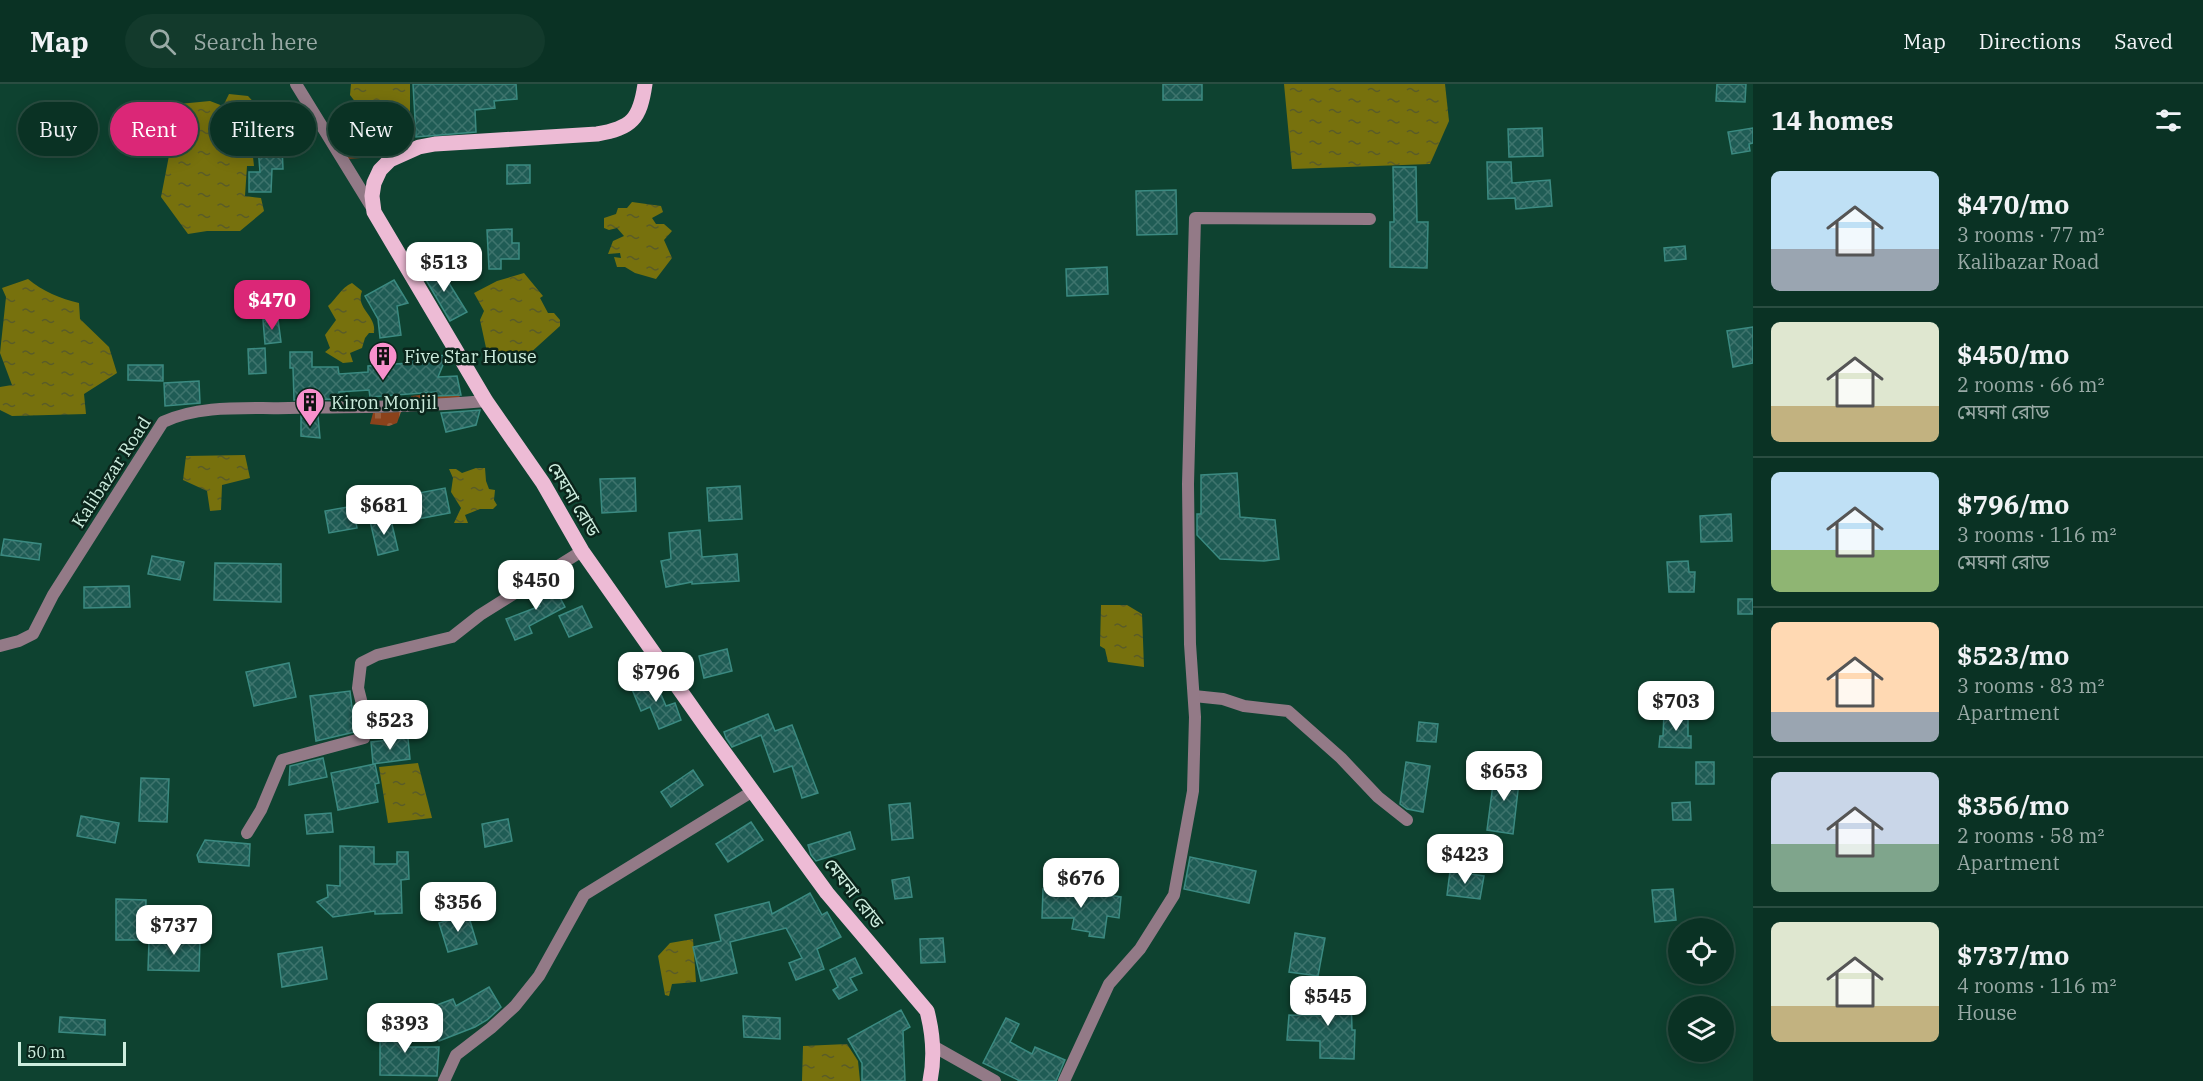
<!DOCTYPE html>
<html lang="en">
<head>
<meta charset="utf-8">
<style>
  body { margin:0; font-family:"IBM Plex Serif","Noto Sans Bengali",serif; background:#133a2c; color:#f1f3f6; height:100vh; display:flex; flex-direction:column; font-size:22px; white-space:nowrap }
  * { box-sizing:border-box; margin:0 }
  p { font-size:20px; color:#99aaa6 }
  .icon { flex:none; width:33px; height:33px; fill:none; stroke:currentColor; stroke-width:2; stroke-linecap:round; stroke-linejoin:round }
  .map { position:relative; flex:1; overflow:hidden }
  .details { display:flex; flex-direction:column; background:#0a3224; width:450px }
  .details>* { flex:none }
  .hud { position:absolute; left:18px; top:18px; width:570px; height:54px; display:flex; gap:12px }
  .tools { position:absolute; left:1668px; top:834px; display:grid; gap:12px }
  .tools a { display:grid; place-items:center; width:66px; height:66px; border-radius:50%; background:#0a3224; box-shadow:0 3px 15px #0003,0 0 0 2px #2a4d41; font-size:30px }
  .scale { position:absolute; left:18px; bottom:15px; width:108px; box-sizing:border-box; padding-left:6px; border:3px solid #cdedde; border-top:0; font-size:16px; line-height:21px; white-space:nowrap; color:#cdedde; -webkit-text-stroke:4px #0a251b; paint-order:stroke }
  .price { position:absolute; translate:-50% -51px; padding:0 14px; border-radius:12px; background:#fff; color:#222; font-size:20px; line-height:39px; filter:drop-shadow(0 2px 3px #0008) }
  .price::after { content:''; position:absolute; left:50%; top:36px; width:18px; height:14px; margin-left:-9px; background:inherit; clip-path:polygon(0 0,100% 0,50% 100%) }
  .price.selected { background:#db2777; color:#fff }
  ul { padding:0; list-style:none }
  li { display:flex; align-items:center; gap:18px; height:150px; padding:0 18px }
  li+li { border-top:2px solid #2a4d41 }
  li span { display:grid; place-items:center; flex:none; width:168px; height:120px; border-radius:9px; color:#555 }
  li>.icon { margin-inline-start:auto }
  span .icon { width:72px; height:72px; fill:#fffc; stroke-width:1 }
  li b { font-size:26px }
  h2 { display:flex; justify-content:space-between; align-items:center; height:72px; padding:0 18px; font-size:26px }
  .chip { padding:0 21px; border-radius:27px; background:#0a3224; box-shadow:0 3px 15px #0003,0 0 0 2px #2a4d41; font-size:21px; line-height:54px }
  .chip.selected { background:#db2777; color:#fff }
  header { display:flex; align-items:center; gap:36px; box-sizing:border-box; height:84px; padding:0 30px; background:#0a3224; border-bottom:2px solid #2a4d41 }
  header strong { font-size:28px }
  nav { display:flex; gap:33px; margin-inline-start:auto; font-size:21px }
  .search { width:420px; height:54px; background:#133a2c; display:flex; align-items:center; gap:15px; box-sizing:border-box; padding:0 21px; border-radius:33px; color:#99aaa6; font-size:22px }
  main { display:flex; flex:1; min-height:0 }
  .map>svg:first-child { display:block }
  .cemetery { fill:url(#cemetery-stones) }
  .water { fill:url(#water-ripples) }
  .building { fill:url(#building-cross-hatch); stroke:#3b8a81; stroke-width:1.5 }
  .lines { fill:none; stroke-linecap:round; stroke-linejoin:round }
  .street { stroke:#937a87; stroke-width:12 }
  .primary { stroke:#edbbd5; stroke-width:15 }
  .labels { text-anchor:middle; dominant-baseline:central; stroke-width:5; stroke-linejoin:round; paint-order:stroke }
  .poi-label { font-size:18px; fill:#cdedde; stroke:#0a251b; text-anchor:start }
  .street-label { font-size:18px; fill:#cdedde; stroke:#0a251b }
</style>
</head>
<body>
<header>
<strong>Map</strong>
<div class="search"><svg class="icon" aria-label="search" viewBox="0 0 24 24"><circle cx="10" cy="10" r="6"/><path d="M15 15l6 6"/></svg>Search here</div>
<nav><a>Map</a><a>Directions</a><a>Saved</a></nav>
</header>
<main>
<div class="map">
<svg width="1753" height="997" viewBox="0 0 1753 997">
  <defs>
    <pattern id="cemetery-stones" width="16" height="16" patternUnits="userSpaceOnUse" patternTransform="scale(1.5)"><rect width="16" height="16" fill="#8b421b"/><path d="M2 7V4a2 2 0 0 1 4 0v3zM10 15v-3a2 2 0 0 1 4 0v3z" fill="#9a5e3c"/></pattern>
    <pattern id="water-ripples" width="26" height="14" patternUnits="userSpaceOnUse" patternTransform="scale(1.5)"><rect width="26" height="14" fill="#77710d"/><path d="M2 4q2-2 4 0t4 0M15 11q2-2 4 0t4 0" fill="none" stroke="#5a5c28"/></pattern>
    <pattern id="building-cross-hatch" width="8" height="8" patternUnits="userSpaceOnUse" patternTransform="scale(1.5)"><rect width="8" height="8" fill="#1f5c55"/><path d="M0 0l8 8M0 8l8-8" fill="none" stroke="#3e746d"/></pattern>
  </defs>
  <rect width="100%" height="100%" fill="#0e4230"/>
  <g class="cemetery">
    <path d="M357 52 361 74 346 75 343 55Z"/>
    <path d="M459 307 460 316 414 319 411 312Z"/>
    <path d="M401 328 397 339 389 342 370 340 373 329Z"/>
  </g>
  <g class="water">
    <path d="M351 0H410V43L401 40 395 48 383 39 372 40 350 11Z"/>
    <path d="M1284 0H1445L1449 37 1430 80 1292 85Z"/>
    <path d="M229 10 248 12 259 24 239 58 252 64 254 82H247L245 112 261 114 264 127 240 147H207L188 150 161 113 179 20 210 17 223 22Z"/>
    <path d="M632 118 661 122 663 128 652 134 656 140H664L672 147 664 156 672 174 656 195 635 189 625 183H617L614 173 621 174 620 169 608 170 613 157 624 152 617 144 609 146 604 144V134L616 130 618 124H627Z"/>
    <path d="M524 189 543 212 540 214 548 229H554L560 236V242L528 271 522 270 498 281 488 273 480 236 484 227 474 209 497 197Z"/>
    <path d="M28 195C42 207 61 215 79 219L80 235 109 263 117 289 84 310 86 330 12 332 0 326V303L12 301 0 269 6 213 2 204Z"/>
    <path d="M352 199 362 207C355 225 377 231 374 249H369L365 254 362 264 350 269 353 278 343 279 325 268 330 264 325 251 336 236 328 222C337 214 341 204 352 199Z"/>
    <path d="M245 371 250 394 222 401 221 426 210 427 207 407 183 396 186 372Z"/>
    <path d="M476 384H485L486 397 489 405 495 406 494 416 497 421 493 425H480L465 431 468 439H454L461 424 451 408 453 394 449 385H456L462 389Z"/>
    <path d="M1101 521H1127L1142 530 1144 583 1108 578 1105 565 1100 562Z"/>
    <path d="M418 679 432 734 388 739 379 683Z"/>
    <path d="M693 855 696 898 672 900 669 912 665 911 658 872 670 859Z"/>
    <path d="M847 960 858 977 860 997H802L803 962Z"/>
  </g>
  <g class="building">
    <path d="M413 0H516L517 15 494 17 495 24 475 26 476 48 416 53Z"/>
    <rect x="1163" y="0" width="39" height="16"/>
    <path d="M1717 0H1746L1745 18 1716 17Z"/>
    <path d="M1542 44 1543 72 1509 73 1508 45Z"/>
    <path d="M1753 44V59L1749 60 1750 67 1732 70 1728 48Z"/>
    <path d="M375 48 377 50 389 48 391 65 363 73 359 51Z"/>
    <path d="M282 62 283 85H272L271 108H249V88H260L258 63Z"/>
    <path d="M1487 78H1511L1512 99 1550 96 1552 122 1516 125 1515 114 1488 115Z"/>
    <path d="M507 81H530V99L507 100Z"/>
    <path d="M1393 83H1416L1417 138H1428L1427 184 1390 183V138H1394Z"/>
    <path d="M1176 106 1177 150 1137 151 1136 107Z"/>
    <path d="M512 145V159H519V175H501V185H489L487 146Z"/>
    <path d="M1685 162 1686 175 1665 177 1664 164Z"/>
    <path d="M437 180 467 228 450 237 422 189Z"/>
    <path d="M1107 183 1108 210 1067 212 1066 185Z"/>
    <path d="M394 196 408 219 397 222 401 251 380 254 378 235 365 212Z"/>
    <path d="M278 235 281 258 265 260 263 236Z"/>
    <path d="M1753 243V279L1733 283 1727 247Z"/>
    <path d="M265 264 266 289 249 290 248 265Z"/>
    <path d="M290 268H312V283H338L339 290 368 288V282L409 279 408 274 447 271 438 293 457 292 461 311 436 312 435 308 370 313 369 306 339 308V315L294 316 293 284H290Z"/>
    <path d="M128 281H163V297L128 296Z"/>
    <path d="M199 297 200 319 165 322 164 299Z"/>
    <path d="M480 326 476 341 446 348 441 329Z"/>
    <path d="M301 332H318L320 354 301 352Z"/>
    <path d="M1237 389 1240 433 1275 436 1279 475 1264 477 1220 475 1197 451V430H1201V391Z"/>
    <path d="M635 394 636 427 602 429 600 395Z"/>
    <path d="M740 402 742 435 709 437 707 404Z"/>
    <path d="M445 404 450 429 412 436 408 411Z"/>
    <path d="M353 422 357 444 329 449 325 427Z"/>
    <path d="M1731 430 1732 457 1701 458 1700 432Z"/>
    <path d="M390 432 398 466 378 471 370 437Z"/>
    <path d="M700 446 702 473 737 470 739 497 692 500V498L666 503 661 477 671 475 669 449Z"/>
    <path d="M4 455 41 460 39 476 1 471Z"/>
    <path d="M152 472 184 478 180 496 148 490Z"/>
    <path d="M1688 477 1689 488H1695L1694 508H1669L1667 478Z"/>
    <path d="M215 479 281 480V518L214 516Z"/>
    <path d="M551 497 565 523 529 542 532 549 515 556 506 535 540 522 532 508Z"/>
    <path d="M129 502 130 523 84 524V503Z"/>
    <rect x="1738" y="515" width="15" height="15"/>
    <path d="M582 522 592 543 569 553 559 532Z"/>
    <path d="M727 565 732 587 704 594 699 572Z"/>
    <path d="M289 579 296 613 254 622 246 588Z"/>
    <path d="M654 594 666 622 675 619 681 636 659 645 650 623 641 627 631 603Z"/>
    <path d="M350 607 355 648 316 657 310 612Z"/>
    <path d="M1664 629 1688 630V652H1691V664L1659 663 1660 652H1663Z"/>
    <path d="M768 630 775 647 792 641 818 709 802 714 792 682 774 688 761 651 732 663 726 654 724 648Z"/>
    <path d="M1419 638 1438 640 1436 658 1417 657Z"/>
    <path d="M408 654 410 675 373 680 371 658Z"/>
    <path d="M323 674 327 693 289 701 290 682Z"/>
    <path d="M1406 678 1430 682 1423 728 1407 725 1400 720Z"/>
    <rect x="1696" y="678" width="18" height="22"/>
    <path d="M375 680 379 699 375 700 378 718 338 726 331 689Z"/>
    <path d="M1495 685 1520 689 1513 750 1487 746Z"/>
    <path d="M693 686 703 701 671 723 661 708Z"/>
    <path d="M141 694 169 695 167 738 139 737Z"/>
    <path d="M1690 718 1691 736H1673L1672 719Z"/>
    <path d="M910 719 913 754 892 756 889 721Z"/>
    <path d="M331 729 333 748 307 750 305 731Z"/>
    <path d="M81 732 119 739 115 759 77 752Z"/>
    <path d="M508 735 512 757 485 763 482 740Z"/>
    <path d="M751 738 763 756 728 778 716 760Z"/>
    <path d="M850 748 855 765 816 777 811 771 808 761Z"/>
    <path d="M205 756 250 760 249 782 199 778 197 771Z"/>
    <path d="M340 762 374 763V780H397V768H408L409 795 401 796 402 829 375 830V827L333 833 317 818 328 813 327 801 340 802Z"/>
    <path d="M1190 773 1256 787 1249 819 1184 805Z"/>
    <path d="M1450 787 1484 792 1480 815 1447 811Z"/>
    <path d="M909 793 912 813 895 815 892 796Z"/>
    <path d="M1043 805 1075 806 1121 813 1119 834 1107 832 1104 854 1089 852 1090 848 1072 845 1074 834H1042Z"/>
    <path d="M1673 805 1676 836 1655 838 1652 806Z"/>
    <path d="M810 809 822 831 827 828 841 853 817 865 824 885 796 896 789 879 802 874 786 844 730 858 737 889 701 897 693 863 721 857 715 831 769 818 772 830Z"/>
    <path d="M116 815 146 816 145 856H116Z"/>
    <path d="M468 830 477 860 448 868 439 839Z"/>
    <path d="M1295 849 1325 854 1318 892 1289 888Z"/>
    <path d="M943 854 945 878 921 879 920 855Z"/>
    <path d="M149 857H200L199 887 148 886Z"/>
    <path d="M322 863 327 895 282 903 278 870Z"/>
    <path d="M855 874 862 889 850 894 857 906 839 915 833 906 838 903 830 886Z"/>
    <path d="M489 903 501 923 487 936 475 943 439 957 426 925 453 915 456 922Z"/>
    <path d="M1324 908H1351L1352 946H1355L1354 975 1320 974V957L1287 956 1289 931 1325 932Z"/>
    <path d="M901 926 910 943 903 947 905 997H862V979L848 955Z"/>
    <path d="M743 932 780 934V955L744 953Z"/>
    <path d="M60 933 105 936V951L59 948Z"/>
    <path d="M1006 934 1019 940 1010 958 1032 970 1035 963 1065 976 1056 997H1020L983 979Z"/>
    <path d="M380 938H405V963H439L437 992 380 991Z"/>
  </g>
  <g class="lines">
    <g class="street">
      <path d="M296 0 374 127"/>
      <path d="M0 562 19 557 33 550 53 511 163 338C201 320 248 325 289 324 355 323 421 323 486 317"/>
      <path d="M1194 612 1223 615 1244 622 1288 627 1341 674 1378 713 1407 736"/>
      <path d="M247 749 261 726 282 676 364 654 363 624 358 604 361 579 377 571 452 553 480 531 582 467"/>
      <path d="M933 962 995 997"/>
      <path d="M444 997 456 971 491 944 515 922 539 892 584 811 753 707"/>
      <path d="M1064 997 1109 900 1140 865 1174 811 1193 707 1195 633 1190 560 1188 400 1195 134 1370 135"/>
    </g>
    <path class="primary" d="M645 0C640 35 632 44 597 50L435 60 419 63 390 76 380 86 374 99 372 112 374 128 486 317 543 399 582 467 708 646 827 809 927 927C933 950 935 973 930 997"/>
  </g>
  <defs>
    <g id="building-pin" transform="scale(1.5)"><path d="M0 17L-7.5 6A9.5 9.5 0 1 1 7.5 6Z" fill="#f890cc" stroke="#0a251b"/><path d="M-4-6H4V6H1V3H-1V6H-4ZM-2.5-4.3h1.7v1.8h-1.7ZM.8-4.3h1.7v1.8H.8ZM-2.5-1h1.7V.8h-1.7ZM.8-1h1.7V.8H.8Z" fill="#111"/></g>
  </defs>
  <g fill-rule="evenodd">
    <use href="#building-pin" x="383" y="272"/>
    <use href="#building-pin" x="310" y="318"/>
  </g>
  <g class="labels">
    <g class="poi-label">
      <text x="404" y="272">Five Star House</text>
      <text x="331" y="318">Kiron Monjil</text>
    </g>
    <g class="street-label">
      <text transform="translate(111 388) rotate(-57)">Kalibazar Road</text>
      <text transform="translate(574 415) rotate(59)">মেঘনা রোড</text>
      <text transform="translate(854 809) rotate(52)">মেঘনা রোড</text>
    </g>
  </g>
</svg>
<div class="tools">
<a><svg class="icon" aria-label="locate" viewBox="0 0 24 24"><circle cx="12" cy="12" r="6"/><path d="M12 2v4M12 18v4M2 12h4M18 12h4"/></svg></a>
<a><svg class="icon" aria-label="layers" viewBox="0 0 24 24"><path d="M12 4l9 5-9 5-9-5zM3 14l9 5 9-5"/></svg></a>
</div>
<div class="scale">50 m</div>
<b class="price" style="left:444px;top:209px">$513</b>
<b class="price selected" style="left:272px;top:247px">$470</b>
<b class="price" style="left:384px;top:452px">$681</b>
<b class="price" style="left:536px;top:527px">$450</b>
<b class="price" style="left:656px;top:619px">$796</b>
<b class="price" style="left:1676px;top:648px">$703</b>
<b class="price" style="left:390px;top:667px">$523</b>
<b class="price" style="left:1504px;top:718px">$653</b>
<b class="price" style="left:1465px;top:801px">$423</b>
<b class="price" style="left:1081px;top:825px">$676</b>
<b class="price" style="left:458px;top:849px">$356</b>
<b class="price" style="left:174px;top:872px">$737</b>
<b class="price" style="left:1328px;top:943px">$545</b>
<b class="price" style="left:405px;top:970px">$393</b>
<div class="hud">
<a class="chip">Buy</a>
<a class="chip selected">Rent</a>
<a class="chip">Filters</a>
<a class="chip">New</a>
</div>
</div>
<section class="details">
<h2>14 homes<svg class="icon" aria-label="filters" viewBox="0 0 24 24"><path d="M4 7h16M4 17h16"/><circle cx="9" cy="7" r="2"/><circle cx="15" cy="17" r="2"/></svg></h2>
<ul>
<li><span style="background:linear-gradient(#bfe0f5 65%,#9aa5b1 0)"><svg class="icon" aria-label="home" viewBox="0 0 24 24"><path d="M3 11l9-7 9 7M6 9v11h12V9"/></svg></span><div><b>$470/mo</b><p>3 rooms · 77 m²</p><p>Kalibazar Road</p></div></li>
<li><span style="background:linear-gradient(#dfe7d0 70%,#c2b280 0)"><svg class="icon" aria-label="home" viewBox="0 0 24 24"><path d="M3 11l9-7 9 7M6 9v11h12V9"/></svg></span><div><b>$450/mo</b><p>2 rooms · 66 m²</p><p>মেঘনা রোড</p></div></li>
<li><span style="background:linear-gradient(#bfe0f5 65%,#8fb573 0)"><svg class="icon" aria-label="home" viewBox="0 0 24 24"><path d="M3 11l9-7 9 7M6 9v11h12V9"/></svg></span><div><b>$796/mo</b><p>3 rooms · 116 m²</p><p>মেঘনা রোড</p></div></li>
<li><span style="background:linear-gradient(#ffd9b3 75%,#9aa5b1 0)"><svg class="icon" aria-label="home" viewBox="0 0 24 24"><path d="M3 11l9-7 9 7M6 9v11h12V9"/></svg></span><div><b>$523/mo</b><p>3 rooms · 83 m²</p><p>Apartment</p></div></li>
<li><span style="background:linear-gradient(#c9d6e8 60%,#7fa58c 0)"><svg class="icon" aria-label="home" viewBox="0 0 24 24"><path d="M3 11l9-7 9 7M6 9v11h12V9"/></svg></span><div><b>$356/mo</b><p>2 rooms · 58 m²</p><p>Apartment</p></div></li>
<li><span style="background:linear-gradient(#dfe7d0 70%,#c2b280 0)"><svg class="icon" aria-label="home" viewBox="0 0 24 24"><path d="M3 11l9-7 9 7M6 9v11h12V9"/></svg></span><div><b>$737/mo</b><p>4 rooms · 116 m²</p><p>House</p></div></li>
</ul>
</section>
</main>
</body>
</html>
